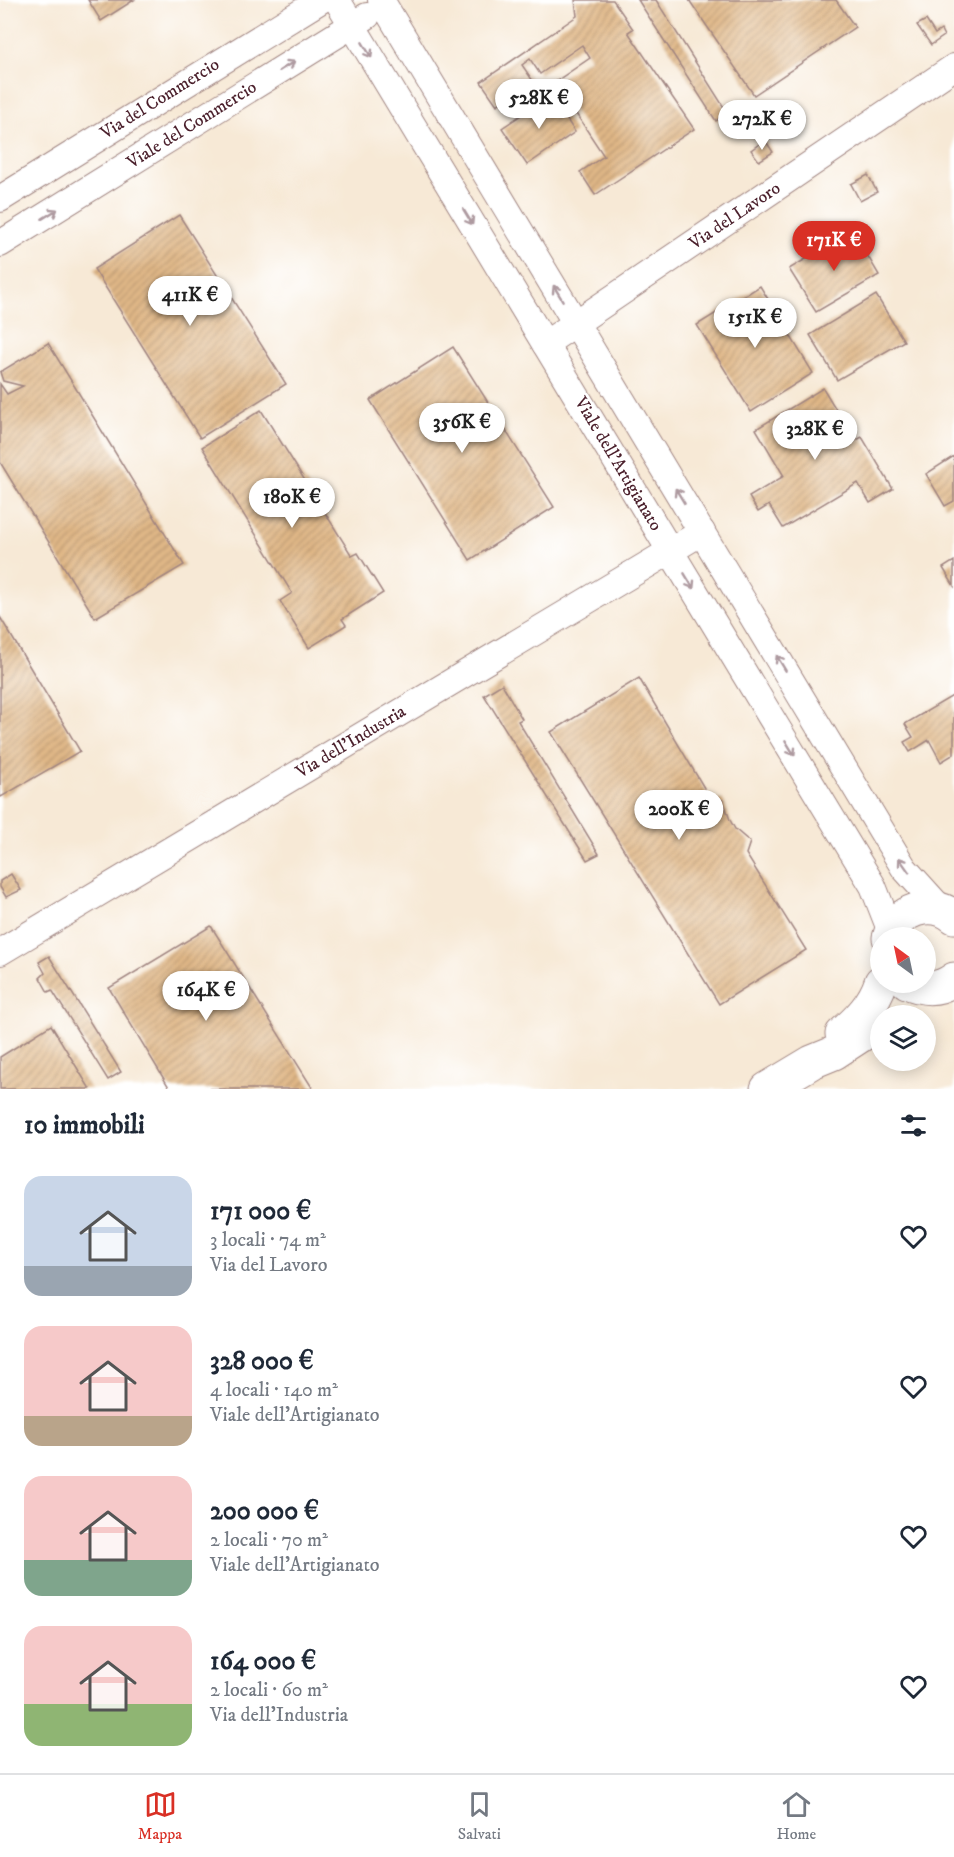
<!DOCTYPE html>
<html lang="it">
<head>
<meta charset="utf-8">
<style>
  body { margin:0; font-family:"IM FELL DW Pica",serif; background:#f2f2f3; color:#1f2937; height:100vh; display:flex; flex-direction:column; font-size:22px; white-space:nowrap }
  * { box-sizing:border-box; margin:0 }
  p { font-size:20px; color:#747a83 }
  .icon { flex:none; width:33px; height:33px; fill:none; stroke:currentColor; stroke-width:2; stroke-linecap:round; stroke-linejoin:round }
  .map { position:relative; height:1089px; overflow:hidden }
  .drawer { display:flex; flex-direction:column; background:#fff; flex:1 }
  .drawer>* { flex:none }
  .needle { width:39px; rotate:327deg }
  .fabs { position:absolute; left:870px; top:927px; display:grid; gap:12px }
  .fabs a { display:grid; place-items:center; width:66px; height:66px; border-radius:50%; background:#fff; box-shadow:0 3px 15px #0003; font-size:30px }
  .price { position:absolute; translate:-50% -51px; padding:0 14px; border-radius:21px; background:#fff; color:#222; font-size:20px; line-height:39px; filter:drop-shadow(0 2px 3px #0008) }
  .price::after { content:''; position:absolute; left:50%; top:36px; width:18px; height:14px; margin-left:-9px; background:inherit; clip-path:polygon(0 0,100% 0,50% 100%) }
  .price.selected { background:#d93025; color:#fff }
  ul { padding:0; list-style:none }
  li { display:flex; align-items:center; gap:18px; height:150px; padding:0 24px }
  li span { display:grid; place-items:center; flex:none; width:168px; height:120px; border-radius:18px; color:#555 }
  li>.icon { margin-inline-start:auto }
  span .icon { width:72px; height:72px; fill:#fffc; stroke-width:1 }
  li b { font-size:26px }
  h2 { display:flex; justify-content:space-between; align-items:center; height:72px; padding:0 24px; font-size:26px }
  .menu { display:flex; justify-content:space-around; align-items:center; height:84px; border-top:2px solid #e0e1e3; background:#fff; font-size:16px; color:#747a83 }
  .menu a { display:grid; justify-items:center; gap:3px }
  .menu .selected { color:#d93025 }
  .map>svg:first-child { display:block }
  .building { fill:url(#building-hatch) }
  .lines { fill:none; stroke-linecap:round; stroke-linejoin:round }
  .minor-casing { stroke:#a08480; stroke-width:28 }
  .tertiary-casing { stroke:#a08480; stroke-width:35 }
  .minor { stroke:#fff; stroke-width:26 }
  .tertiary { stroke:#fff; stroke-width:33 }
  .oneway { stroke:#ae9aa0 }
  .labels { text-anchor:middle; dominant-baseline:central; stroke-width:4.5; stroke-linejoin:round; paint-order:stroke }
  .street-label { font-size:18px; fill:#4a1f2b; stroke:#fff }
</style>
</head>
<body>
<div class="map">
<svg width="954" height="1089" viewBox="0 0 954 1089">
  <defs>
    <pattern id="building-hatch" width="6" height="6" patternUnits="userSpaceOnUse" patternTransform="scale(1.5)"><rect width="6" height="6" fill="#e0b887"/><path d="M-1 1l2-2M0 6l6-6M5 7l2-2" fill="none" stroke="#b8956f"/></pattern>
  </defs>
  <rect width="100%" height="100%" fill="#fff"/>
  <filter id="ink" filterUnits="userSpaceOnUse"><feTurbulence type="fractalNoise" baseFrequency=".0167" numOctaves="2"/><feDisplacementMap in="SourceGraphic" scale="12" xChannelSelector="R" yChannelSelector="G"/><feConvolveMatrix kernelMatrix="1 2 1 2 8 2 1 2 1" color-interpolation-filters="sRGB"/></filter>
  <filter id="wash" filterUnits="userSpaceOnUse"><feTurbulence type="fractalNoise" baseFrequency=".008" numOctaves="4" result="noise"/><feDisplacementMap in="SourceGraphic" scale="24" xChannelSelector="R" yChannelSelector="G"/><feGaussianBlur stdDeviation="1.35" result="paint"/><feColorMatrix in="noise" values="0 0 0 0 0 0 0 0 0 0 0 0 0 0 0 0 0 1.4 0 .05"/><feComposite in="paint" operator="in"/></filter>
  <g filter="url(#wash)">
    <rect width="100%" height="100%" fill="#f7e9d6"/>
    <g id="blocks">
      <g class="building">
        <path d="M88 0H134L101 21Z"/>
        <path d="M575 0H613L633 29 628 32 694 129 595 195 580 172 604 156 555 82 590 58 582 45 540 74 530 59 522 65 533 81 497 105 481 82 577 16Z"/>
        <path d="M638 0H656L727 112 716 121Z"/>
        <path d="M689 0H836L855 27 754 95Z"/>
        <path d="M926 20 935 34 941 30 944 36 931 45 917 25Z"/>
        <path d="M551 95 575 132 527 165 502 128Z"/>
        <path d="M765 140 773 152 759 161 751 150Z"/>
        <path d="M868 175 877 192 860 201 851 184Z"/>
        <path d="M179 215 286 384 200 438 94 269Z"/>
        <path d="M853 231 879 275 816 312 789 269Z"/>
        <path d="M760 286 813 373 751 412 697 325Z"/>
        <path d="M876 295 904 341 837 380 810 335Z"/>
        <path d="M48 343 184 565 95 618 0 462V384L7 394 23 386 3 381 0 372Z"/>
        <path d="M453 347 554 507 470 560 370 400Z"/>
        <path d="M823 388 855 441 862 437 893 489 870 503 858 483 783 528 769 505 758 512 749 497 784 476 756 429Z"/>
        <path d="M261 410 352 556 358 553 383 593 342 619 346 625 309 648 280 601 292 593 202 447Z"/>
        <path d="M954 456V501L945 506 926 474Z"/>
        <path d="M954 561V586L943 568Z"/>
        <path d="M0 617 80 751 1 797 0 795Z"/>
        <path d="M639 678 710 798 723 800 730 820 735 829 750 842 746 854 806 950 719 1004 551 732Z"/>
        <path d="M502 684 522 719 518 721 599 854 587 860 484 695Z"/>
        <path d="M954 695V754L941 762 929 740 910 752 904 742 913 737 905 724Z"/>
        <path d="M11 874 21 890 6 897 0 887V881Z"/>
        <path d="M211 926 313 1089H170L109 988Z"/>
        <path d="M49 956 121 1072 108 1080 52 990 48 992 40 978 45 973 39 962Z"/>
        <path d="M51 1025 90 1089H0V1057Z"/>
      </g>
    </g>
  </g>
  <g filter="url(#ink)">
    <use href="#blocks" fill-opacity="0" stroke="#a08480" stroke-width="1.5"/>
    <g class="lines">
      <g class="minor-casing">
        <g id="minor">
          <path d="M337 0 873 886 891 932"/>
          <path d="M381 0 904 868 942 910"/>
          <path d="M0 199 321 0"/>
          <path d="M0 244 367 16"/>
          <path d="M545 344 954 67"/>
          <path d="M0 952 702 532"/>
        </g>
      </g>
      <g class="tertiary-casing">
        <g id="tertiary">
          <path d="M889 938C896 910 932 898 954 917"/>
          <path d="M907 982C924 990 939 990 954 979"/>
          <path d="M842 1034C859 1019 874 1004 881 982"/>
          <path d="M767 1089 812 1062 834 1053 880 1023"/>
        </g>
      </g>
      <use href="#minor" class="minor"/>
      <use href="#tertiary" class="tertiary"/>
    </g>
    <defs><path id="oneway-shaft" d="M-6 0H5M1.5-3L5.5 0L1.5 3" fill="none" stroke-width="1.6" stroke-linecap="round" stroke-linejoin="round" transform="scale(1.5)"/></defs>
    <g class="oneway">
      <use href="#oneway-shaft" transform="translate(367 50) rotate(59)"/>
      <use href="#oneway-shaft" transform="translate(287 66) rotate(-32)"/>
      <use href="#oneway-shaft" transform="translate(50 214) rotate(-32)"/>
      <use href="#oneway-shaft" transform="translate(468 217) rotate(59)"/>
      <use href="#oneway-shaft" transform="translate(558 293) rotate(-121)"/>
      <use href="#oneway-shaft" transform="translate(680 496) rotate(-121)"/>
      <use href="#oneway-shaft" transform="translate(689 581) rotate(59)"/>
      <use href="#oneway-shaft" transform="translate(781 663) rotate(-121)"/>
      <use href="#oneway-shaft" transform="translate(790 748) rotate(59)"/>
      <use href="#oneway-shaft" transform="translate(904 865) rotate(-125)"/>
    </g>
  </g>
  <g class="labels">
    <g class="street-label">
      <text transform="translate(160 99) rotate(-32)">Via del Commercio</text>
      <text transform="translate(192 125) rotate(-32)">Viale del Commercio</text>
      <text transform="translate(735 216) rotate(-34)">Via del Lavoro</text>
      <text transform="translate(618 464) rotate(59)">Viale dell'Artigianato</text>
      <text transform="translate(351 742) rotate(-31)">Via dell'Industria</text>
    </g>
  </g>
</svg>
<div class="fabs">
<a><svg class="needle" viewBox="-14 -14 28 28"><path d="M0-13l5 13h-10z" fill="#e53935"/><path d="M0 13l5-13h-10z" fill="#747a83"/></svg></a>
<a><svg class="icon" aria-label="layers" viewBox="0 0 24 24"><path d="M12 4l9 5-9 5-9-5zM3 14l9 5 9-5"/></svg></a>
</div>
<b class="price" style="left:539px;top:130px">528K €</b>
<b class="price" style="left:762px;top:151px">272K €</b>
<b class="price selected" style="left:834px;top:272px">171K €</b>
<b class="price" style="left:190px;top:327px">411K €</b>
<b class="price" style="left:755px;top:349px">151K €</b>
<b class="price" style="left:462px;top:454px">356K €</b>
<b class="price" style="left:815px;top:461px">328K €</b>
<b class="price" style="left:292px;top:529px">180K €</b>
<b class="price" style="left:679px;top:841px">200K €</b>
<b class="price" style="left:206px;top:1022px">164K €</b>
</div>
<section class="drawer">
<h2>10 immobili<svg class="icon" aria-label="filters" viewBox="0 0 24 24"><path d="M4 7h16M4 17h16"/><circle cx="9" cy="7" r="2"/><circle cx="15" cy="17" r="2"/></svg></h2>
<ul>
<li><span style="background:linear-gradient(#c9d6e8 75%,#9aa5b1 0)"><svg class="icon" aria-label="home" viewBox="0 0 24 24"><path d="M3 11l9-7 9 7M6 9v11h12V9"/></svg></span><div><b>171 000 €</b><p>3 locali · 74 m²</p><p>Via del Lavoro</p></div><svg class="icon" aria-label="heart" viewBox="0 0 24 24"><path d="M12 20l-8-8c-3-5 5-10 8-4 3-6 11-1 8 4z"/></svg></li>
<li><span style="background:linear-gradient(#f6c9c9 75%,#b9a48a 0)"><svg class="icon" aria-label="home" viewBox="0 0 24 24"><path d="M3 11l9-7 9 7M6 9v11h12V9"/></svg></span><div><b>328 000 €</b><p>4 locali · 140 m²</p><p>Viale dell'Artigianato</p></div><svg class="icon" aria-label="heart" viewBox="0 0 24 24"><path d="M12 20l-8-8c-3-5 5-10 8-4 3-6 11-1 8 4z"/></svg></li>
<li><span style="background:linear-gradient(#f6c9c9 70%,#7fa58c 0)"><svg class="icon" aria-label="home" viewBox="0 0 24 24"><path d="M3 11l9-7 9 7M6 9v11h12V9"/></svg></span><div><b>200 000 €</b><p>2 locali · 70 m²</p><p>Viale dell'Artigianato</p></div><svg class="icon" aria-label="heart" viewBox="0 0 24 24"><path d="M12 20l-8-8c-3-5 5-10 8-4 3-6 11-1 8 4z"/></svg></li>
<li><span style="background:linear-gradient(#f6c9c9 65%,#8fb573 0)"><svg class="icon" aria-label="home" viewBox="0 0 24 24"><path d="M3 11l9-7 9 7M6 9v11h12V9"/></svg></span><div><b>164 000 €</b><p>2 locali · 60 m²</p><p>Via dell'Industria</p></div><svg class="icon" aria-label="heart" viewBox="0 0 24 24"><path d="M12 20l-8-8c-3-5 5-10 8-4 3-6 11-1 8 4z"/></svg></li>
</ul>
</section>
<nav class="menu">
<a class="selected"><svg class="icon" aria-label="map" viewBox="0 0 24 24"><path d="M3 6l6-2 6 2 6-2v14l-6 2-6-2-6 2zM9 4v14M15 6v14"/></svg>Mappa</a>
<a><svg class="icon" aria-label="saved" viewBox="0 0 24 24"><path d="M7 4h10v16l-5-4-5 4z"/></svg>Salvati</a>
<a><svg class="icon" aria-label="home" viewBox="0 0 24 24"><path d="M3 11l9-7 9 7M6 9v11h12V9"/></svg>Home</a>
</nav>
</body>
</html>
